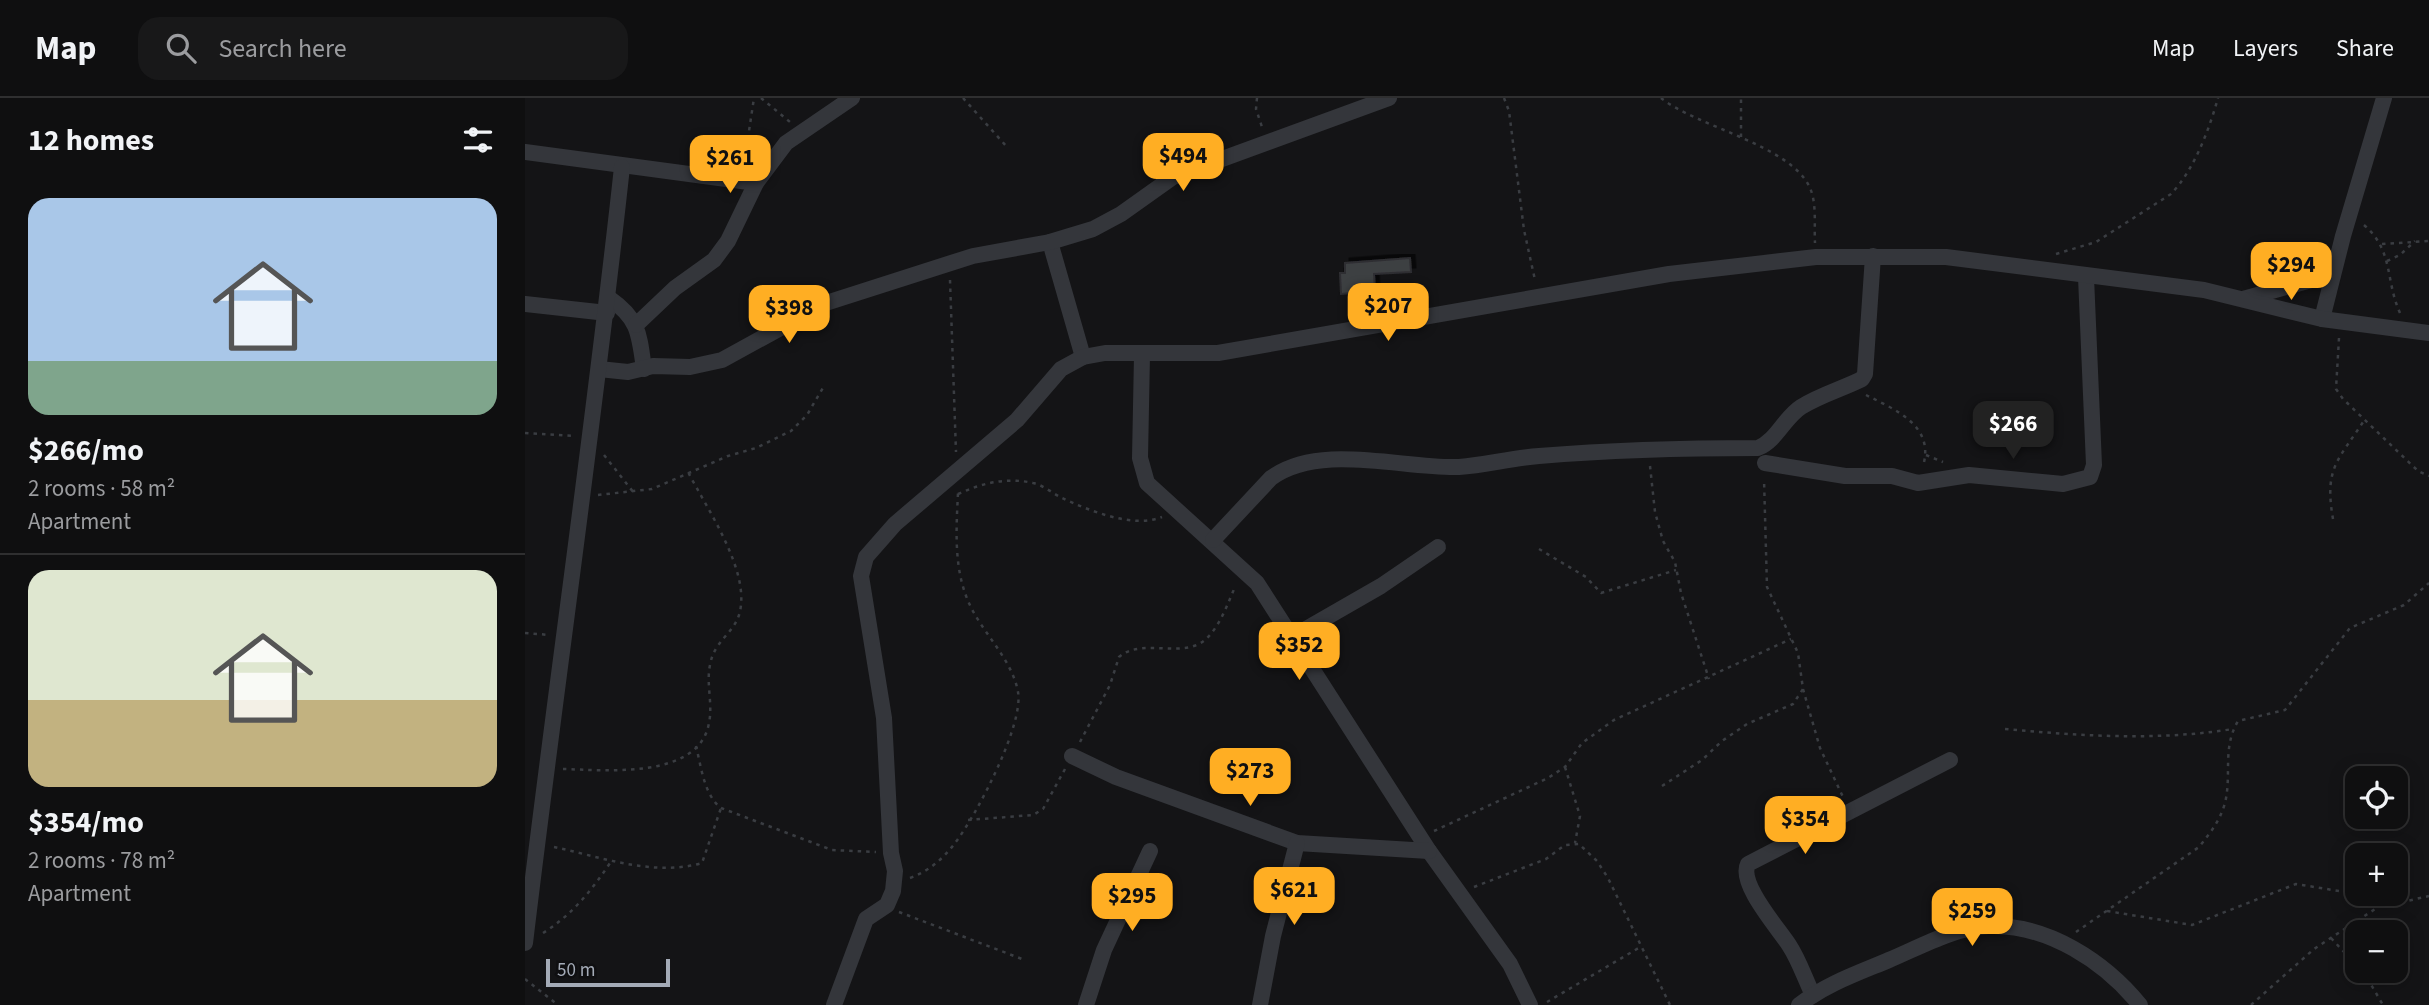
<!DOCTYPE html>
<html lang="en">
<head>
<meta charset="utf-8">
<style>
  body { margin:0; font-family:"Source Sans 3",sans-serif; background:#181819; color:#f1f3f6; height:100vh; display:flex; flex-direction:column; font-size:26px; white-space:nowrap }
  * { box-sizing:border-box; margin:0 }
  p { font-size:23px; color:#9b9c9f }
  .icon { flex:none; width:38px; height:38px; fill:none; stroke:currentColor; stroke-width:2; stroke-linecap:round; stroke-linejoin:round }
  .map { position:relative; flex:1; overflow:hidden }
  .sheet { display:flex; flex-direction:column; background:#0f0f10; width:525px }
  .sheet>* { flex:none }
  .controls { position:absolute; left:1820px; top:668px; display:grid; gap:14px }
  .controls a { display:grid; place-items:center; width:63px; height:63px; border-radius:14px; background:#0f0f10; box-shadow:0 4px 18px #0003,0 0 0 2px #2f2f30; font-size:35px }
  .scale { position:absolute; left:21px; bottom:18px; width:124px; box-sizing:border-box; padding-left:7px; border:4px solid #a4abb7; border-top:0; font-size:19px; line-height:24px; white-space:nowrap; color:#a4abb7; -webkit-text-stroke:5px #0f0f11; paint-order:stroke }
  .price { position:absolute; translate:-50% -60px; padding:0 16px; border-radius:14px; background:#ffae23; color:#111; font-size:23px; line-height:46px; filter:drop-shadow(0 2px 4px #0008) }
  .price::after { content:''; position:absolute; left:50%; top:42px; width:21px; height:16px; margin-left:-10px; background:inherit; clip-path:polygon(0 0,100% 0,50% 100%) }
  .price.on { background:#222; color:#fff }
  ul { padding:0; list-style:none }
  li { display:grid; align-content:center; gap:14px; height:371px; padding:0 28px }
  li+li { border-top:2px solid #2f2f30 }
  li span { display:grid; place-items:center; height:217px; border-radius:21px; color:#555 }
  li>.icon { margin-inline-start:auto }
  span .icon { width:126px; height:126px; fill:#fffc; stroke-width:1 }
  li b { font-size:30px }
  h2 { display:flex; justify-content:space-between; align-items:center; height:84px; padding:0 28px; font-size:30px }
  header { display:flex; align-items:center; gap:42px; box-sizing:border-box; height:98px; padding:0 35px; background:#0f0f10; border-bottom:2px solid #2f2f30 }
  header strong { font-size:33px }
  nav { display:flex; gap:38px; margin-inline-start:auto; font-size:24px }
  .search { width:490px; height:63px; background:#181819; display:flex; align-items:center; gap:18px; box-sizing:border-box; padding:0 24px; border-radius:21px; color:#9b9c9f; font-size:26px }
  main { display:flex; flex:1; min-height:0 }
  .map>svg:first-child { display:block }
  .building { fill:#3e3f43; stroke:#2e2e32; stroke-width:2; filter:url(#shadow) }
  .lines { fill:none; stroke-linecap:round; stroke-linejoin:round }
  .path { stroke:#3a3d42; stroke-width:2.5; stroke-dasharray:3.5 5; stroke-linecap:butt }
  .street { stroke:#34363b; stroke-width:16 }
</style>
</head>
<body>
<header>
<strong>Map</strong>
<div class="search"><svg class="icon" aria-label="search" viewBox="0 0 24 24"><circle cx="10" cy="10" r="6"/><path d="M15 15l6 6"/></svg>Search here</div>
<nav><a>Map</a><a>Layers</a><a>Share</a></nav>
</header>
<main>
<section class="sheet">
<h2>12 homes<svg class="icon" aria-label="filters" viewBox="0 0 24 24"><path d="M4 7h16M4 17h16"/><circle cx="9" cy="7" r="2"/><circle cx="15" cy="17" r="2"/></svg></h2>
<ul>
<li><span style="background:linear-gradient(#a9c7e8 75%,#7fa58c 0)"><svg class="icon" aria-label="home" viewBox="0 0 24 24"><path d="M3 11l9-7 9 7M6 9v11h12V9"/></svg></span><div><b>$266/mo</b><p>2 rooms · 58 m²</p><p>Apartment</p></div></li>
<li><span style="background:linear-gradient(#dfe7d0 60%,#c2b280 0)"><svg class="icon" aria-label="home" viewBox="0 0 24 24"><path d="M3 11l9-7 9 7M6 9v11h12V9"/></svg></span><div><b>$354/mo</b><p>2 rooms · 78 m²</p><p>Apartment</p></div></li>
</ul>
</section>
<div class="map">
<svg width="1904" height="907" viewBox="0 0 1904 907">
  <defs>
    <filter id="shadow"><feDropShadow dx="4.5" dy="-4.5" stdDeviation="0" flood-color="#0009"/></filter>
  </defs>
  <rect width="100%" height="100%" fill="#141416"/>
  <path class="building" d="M885 160 886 174 849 176 850 193 816 196 815 175H820V165Z"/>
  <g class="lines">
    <g class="path">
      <path d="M236 0 265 24"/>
      <path d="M438 0 482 49"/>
      <path d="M732 0 731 11 737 29"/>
      <path d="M979 0 984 13 999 132 1010 182"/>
      <path d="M1136 0C1172 29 1266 47 1285 90 1292 106 1289 128 1290 145"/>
      <path d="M1216 39V0"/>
      <path d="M219 66 229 0"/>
      <path d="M1839 127C1869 153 1860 182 1875 215"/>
      <path d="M1857 146 1904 143"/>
      <path d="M1531 156 1571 144 1646 96C1669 72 1684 32 1693 0"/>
      <path d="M1862 163 1875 157 1890 143"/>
      <path d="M425 182 431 354"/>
      <path d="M1814 240 1811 291 1818 301 1893 373 1904 378"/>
      <path d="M1341 297C1371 312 1410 328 1398 368"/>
      <path d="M0 335 49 338"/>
      <path d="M79 357 109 395"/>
      <path d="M1401 357 1418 364"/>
      <path d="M1125 368 1130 414 1138 443 1150 464 1156 495 1184 581"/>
      <path d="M433 396C457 385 482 379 508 385 518 387 527 395 537 400 563 412 608 431 637 419"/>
      <path d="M73 397 127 391 203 358 231 350 266 333 282 317 299 288"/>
      <path d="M1808 421C1799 369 1813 363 1840 321"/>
      <path d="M1014 451 1061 479 1076 495 1151 472"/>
      <path d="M0 535 25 537"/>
      <path d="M1278 591 1295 650 1318 699"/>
      <path d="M1480 631C1557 638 1632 643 1708 631"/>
      <path d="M555 644 585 587 594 559C618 538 662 564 684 538 696 525 703 505 710 489"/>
      <path d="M171 648C176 668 179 697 196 710L307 752 351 754"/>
      <path d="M1040 669 1055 718 1050 745"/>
      <path d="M38 671C79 672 174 682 184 625 188 606 181 586 185 567 189 543 208 536 214 517 227 475 182 411 163 374"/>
      <path d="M1137 688 1177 662 1197 643 1222 626 1268 606 1278 591 1273 555 1242 489 1239 381"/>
      <path d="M443 722 508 717 518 711 540 671"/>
      <path d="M909 733 1023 680 1040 669 1057 645 1089 622 1266 541"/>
      <path d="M29 749C76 759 129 779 177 765L196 710"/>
      <path d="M385 780C404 773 418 761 430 745 451 718 499 627 493 594 488 565 463 540 449 515 428 478 431 436 433 395"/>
      <path d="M949 789 1021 761 1040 747 1054 746 1072 763 1083 780 1145 907"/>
      <path d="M1834 796 1882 803 1904 798"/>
      <path d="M1582 813 1667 827 1771 786 1832 796"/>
      <path d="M374 814 497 861"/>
      <path d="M1551 834 1674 749C1685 735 1695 723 1700 705 1707 676 1697 650 1713 623L1760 612 1825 530 1879 507 1904 485"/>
      <path d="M18 835C47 817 68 791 87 762"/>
      <path d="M1806 840 1832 868"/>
      <path d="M1838 873 1858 907"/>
      <path d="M0 881 33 907"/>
      <path d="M1022 904 1117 848"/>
      <path d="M1726 907 1789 851 1864 802"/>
    </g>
    <g class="street">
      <path d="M0 54 231 85"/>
      <path d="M525 144 558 259"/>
      <path d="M84 200C114 221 114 235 119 271"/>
      <path d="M1718 201 1808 176"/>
      <path d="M0 206 82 215"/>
      <path d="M1797 221 1818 138 1859 0"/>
      <path d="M111 227 150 190 189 162 203 143 231 85 261 45 327 0"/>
      <path d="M617 257 615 360 622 385 732 485 904 753 985 866 1005 907"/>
      <path d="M74 271 103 274 128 268 165 269 197 262 301 205 448 158 525 144 568 131 596 116 648 79 864 0"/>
      <path d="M1240 365 1320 378H1367L1393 385 1444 377 1538 386 1565 379 1569 367 1561 179"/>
      <path d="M688 442 746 380C795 344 878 371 934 369 961 367 987 360 1014 358 1087 352 1159 350 1233 350 1252 342 1259 320 1276 309 1295 297 1317 291 1337 281L1340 276 1348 158"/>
      <path d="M769 538 856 488 913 449"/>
      <path d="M547 658 591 679 772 745 904 753"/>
      <path d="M0 845C31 586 69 328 97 69"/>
      <path d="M1288 897C1280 881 1274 862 1264 847 1253 830 1213 785 1223 766L1425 662"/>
      <path d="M309 907 341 821 362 807 368 793 370 773 366 755 359 620 336 478 341 459 370 426 492 322 536 271 558 259 580 255H693L1144 176 1291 159H1421L1679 192 1797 221 1904 235"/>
      <path d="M561 907 579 852 625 753"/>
      <path d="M735 907 748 838 772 745"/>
      <path d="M1274 907C1301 886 1333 875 1364 862 1395 849 1430 829 1464 828 1523 826 1580 864 1615 907"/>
    </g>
  </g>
</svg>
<div class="controls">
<a><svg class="icon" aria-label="locate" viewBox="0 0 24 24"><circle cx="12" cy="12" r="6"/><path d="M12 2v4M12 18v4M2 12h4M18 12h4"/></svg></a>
<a>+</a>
<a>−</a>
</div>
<div class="scale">50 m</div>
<b class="price" style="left:658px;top:95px">$494</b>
<b class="price" style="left:205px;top:97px">$261</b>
<b class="price" style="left:1766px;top:204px">$294</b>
<b class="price" style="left:863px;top:245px">$207</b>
<b class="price" style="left:264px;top:247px">$398</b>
<b class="price on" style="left:1488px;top:363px">$266</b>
<b class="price" style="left:774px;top:584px">$352</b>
<b class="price" style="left:725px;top:710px">$273</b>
<b class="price" style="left:1280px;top:758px">$354</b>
<b class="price" style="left:769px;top:829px">$621</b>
<b class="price" style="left:607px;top:835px">$295</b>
<b class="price" style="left:1447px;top:850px">$259</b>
</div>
</main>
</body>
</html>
